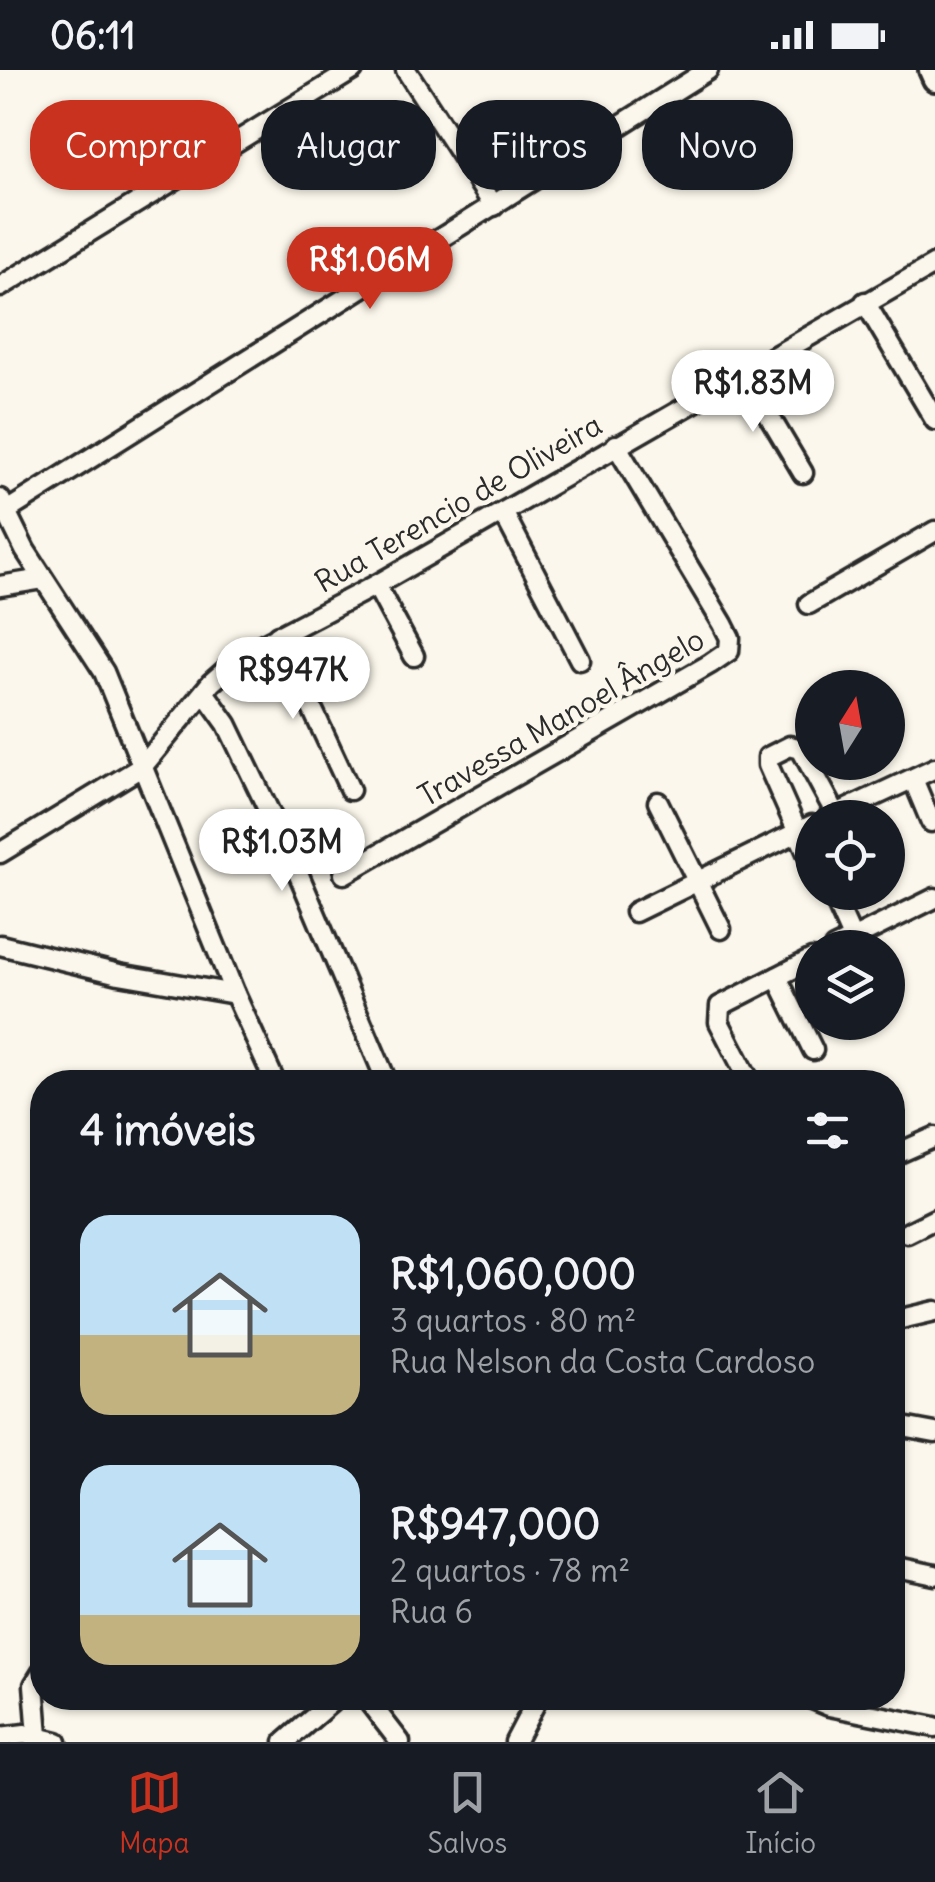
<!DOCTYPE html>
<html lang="pt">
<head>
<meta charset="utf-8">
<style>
  body { margin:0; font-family:Delius,sans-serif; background:#242831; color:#f1f3f6; height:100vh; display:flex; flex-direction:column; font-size:38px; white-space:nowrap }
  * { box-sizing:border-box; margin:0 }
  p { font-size:32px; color:#9ea1a6 }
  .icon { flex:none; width:55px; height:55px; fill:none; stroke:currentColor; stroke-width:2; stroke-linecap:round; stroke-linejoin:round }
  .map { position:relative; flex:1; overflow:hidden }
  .details { position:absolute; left:30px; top:1000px; width:875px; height:640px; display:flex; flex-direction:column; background:#171b24; border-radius:40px; box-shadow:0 2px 8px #0004 }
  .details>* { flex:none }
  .hud { position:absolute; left:30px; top:30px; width:875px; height:90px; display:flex; gap:20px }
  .needle { width:65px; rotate:11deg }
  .buttons { position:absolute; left:795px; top:600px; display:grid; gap:20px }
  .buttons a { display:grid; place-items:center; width:110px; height:110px; border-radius:50%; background:#171b24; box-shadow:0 2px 8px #0004; font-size:50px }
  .price { position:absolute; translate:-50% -85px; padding:0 22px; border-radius:35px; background:#fff; color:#222; font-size:32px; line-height:65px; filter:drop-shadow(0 2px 5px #0008) }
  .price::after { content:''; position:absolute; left:50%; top:60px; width:30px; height:22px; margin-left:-15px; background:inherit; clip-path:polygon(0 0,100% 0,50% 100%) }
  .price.current { background:#c8321e; color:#fff }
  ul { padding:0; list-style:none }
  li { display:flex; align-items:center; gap:30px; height:250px; padding:0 50px }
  li span { display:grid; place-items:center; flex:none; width:280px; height:200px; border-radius:30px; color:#555 }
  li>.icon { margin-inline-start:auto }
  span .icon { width:120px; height:120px; fill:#fffc; stroke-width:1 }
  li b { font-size:42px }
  h2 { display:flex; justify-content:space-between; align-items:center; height:120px; padding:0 50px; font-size:42px }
  .tag { padding:0 35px; border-radius:40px; background:#171b24; box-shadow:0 2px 8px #0004; font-size:35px; line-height:90px }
  .tag.current { background:#c8321e; color:#fff }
  .status { display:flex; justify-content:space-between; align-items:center; height:70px; padding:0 50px; background:#171b24; direction:ltr }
  .status svg { height:28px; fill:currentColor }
  .menu { display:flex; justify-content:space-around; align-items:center; height:140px; border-top:2px solid #363941; background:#171b24; font-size:28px; color:#9ea1a6 }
  .menu a { display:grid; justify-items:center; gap:5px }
  .menu .current { color:#c8321e }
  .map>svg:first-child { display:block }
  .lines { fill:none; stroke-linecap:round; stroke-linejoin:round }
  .street-casing { stroke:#2b2b2b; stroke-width:25 }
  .secondary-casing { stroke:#2b2b2b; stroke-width:30 }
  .street { stroke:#fbf7ec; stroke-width:18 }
  .secondary { stroke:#fbf7ec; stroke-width:22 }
  .labels { text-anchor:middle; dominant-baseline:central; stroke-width:9; stroke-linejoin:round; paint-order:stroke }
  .street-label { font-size:30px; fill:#2b2b2b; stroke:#fbf7ec }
</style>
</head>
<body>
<div class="status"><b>06:11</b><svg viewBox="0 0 49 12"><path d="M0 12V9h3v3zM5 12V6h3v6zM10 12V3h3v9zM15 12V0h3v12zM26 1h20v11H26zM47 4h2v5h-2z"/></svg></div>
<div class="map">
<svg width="935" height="1672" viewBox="0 0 935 1672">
  <rect width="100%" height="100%" fill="#fbf7ec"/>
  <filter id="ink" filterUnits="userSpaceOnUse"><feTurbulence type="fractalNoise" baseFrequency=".01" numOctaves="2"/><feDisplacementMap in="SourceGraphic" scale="20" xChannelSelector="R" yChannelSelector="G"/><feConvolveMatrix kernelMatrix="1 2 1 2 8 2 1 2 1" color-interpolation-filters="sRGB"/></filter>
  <g filter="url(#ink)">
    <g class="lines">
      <g class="street-casing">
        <g id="street">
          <path d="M406 0 494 136"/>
          <path d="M0 217 353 0"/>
          <path d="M865 232 935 350"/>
          <path d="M743 302 803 403"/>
          <path d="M0 429 25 480 104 602 235 924 275 1012"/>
          <path d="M5 442 708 0"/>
          <path d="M503 442 580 590"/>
          <path d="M376 515 414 586"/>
          <path d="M0 516 43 509"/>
          <path d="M809 534 935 461"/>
          <path d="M278 565 350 720"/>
          <path d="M204 622 227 654 293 791 387 1012"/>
          <path d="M913 709 931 752"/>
          <path d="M658 732 721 859"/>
          <path d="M828 748 935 698"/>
          <path d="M0 783 143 696 211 613 244 584 376 515 935 194"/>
          <path d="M812 794 768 695V687L790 676 801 679 836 744"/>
          <path d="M344 804 710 594 729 581 730 568 723 554 616 375"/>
          <path d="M835 830 852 868"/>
          <path d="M635 842 812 755"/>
          <path d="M0 875 119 904 235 924"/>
          <path d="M834 878 935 828"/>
          <path d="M777 907 813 980"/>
          <path d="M750 1012 719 952 720 936 812 889"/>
          <path d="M892 1086 935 1067"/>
          <path d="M907 1163 935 1149"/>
          <path d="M892 1251 935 1241"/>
          <path d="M892 1355 935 1363"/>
          <path d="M892 1496 935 1505"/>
          <path d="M366 1628 400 1672"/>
          <path d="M810 1628 829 1636 935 1657"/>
          <path d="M38 1666 34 1615 42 1602"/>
          <path d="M0 1667 25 1664 57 1672"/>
          <path d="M285 1672 336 1628"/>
          <path d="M515 1672 538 1628"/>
        </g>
      </g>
      <g class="secondary-casing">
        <path id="secondary" d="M931 0 935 9"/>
      </g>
      <use href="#street" class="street"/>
      <use href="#secondary" class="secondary"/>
    </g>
  </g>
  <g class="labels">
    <g class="street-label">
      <text transform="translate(458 433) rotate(-30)">Rua Terencio de Oliveira</text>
      <text transform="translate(561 647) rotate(-30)">Travessa Manoel Ângelo</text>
    </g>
  </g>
</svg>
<div class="buttons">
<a><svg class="needle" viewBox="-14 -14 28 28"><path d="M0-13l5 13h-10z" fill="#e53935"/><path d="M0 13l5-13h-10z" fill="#9ea1a6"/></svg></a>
<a><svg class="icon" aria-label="locate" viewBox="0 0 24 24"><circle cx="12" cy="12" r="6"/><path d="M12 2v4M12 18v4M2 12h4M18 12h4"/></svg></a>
<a><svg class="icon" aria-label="layers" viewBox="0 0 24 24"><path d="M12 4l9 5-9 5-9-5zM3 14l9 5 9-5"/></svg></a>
</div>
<b class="price current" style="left:370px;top:242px">R$1.06M</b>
<b class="price" style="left:753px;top:365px">R$1.83M</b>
<b class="price" style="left:293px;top:652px">R$947K</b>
<b class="price" style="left:282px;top:824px">R$1.03M</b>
<div class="hud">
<a class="tag current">Comprar</a>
<a class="tag">Alugar</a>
<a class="tag">Filtros</a>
<a class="tag">Novo</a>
</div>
<section class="details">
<h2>4 imóveis<svg class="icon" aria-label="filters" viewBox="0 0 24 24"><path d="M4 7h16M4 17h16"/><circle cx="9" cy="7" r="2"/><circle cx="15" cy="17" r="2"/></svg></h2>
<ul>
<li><span style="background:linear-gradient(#bfe0f5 60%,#c2b280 0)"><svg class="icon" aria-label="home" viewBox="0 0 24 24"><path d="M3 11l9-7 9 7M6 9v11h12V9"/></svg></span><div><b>R$1,060,000</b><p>3 quartos · 80 m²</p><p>Rua Nelson da Costa Cardoso</p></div></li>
<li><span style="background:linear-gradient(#bfe0f5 75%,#c2b280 0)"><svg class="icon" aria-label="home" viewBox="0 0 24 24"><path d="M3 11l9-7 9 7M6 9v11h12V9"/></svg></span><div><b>R$947,000</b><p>2 quartos · 78 m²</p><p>Rua 6</p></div></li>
</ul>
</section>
</div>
<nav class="menu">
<a class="current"><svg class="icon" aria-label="map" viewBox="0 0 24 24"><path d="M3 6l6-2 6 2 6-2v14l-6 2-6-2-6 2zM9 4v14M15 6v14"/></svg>Mapa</a>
<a><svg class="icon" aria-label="saved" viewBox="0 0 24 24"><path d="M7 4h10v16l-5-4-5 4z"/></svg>Salvos</a>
<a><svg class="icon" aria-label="home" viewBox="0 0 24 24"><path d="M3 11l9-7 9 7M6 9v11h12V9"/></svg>Início</a>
</nav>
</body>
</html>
